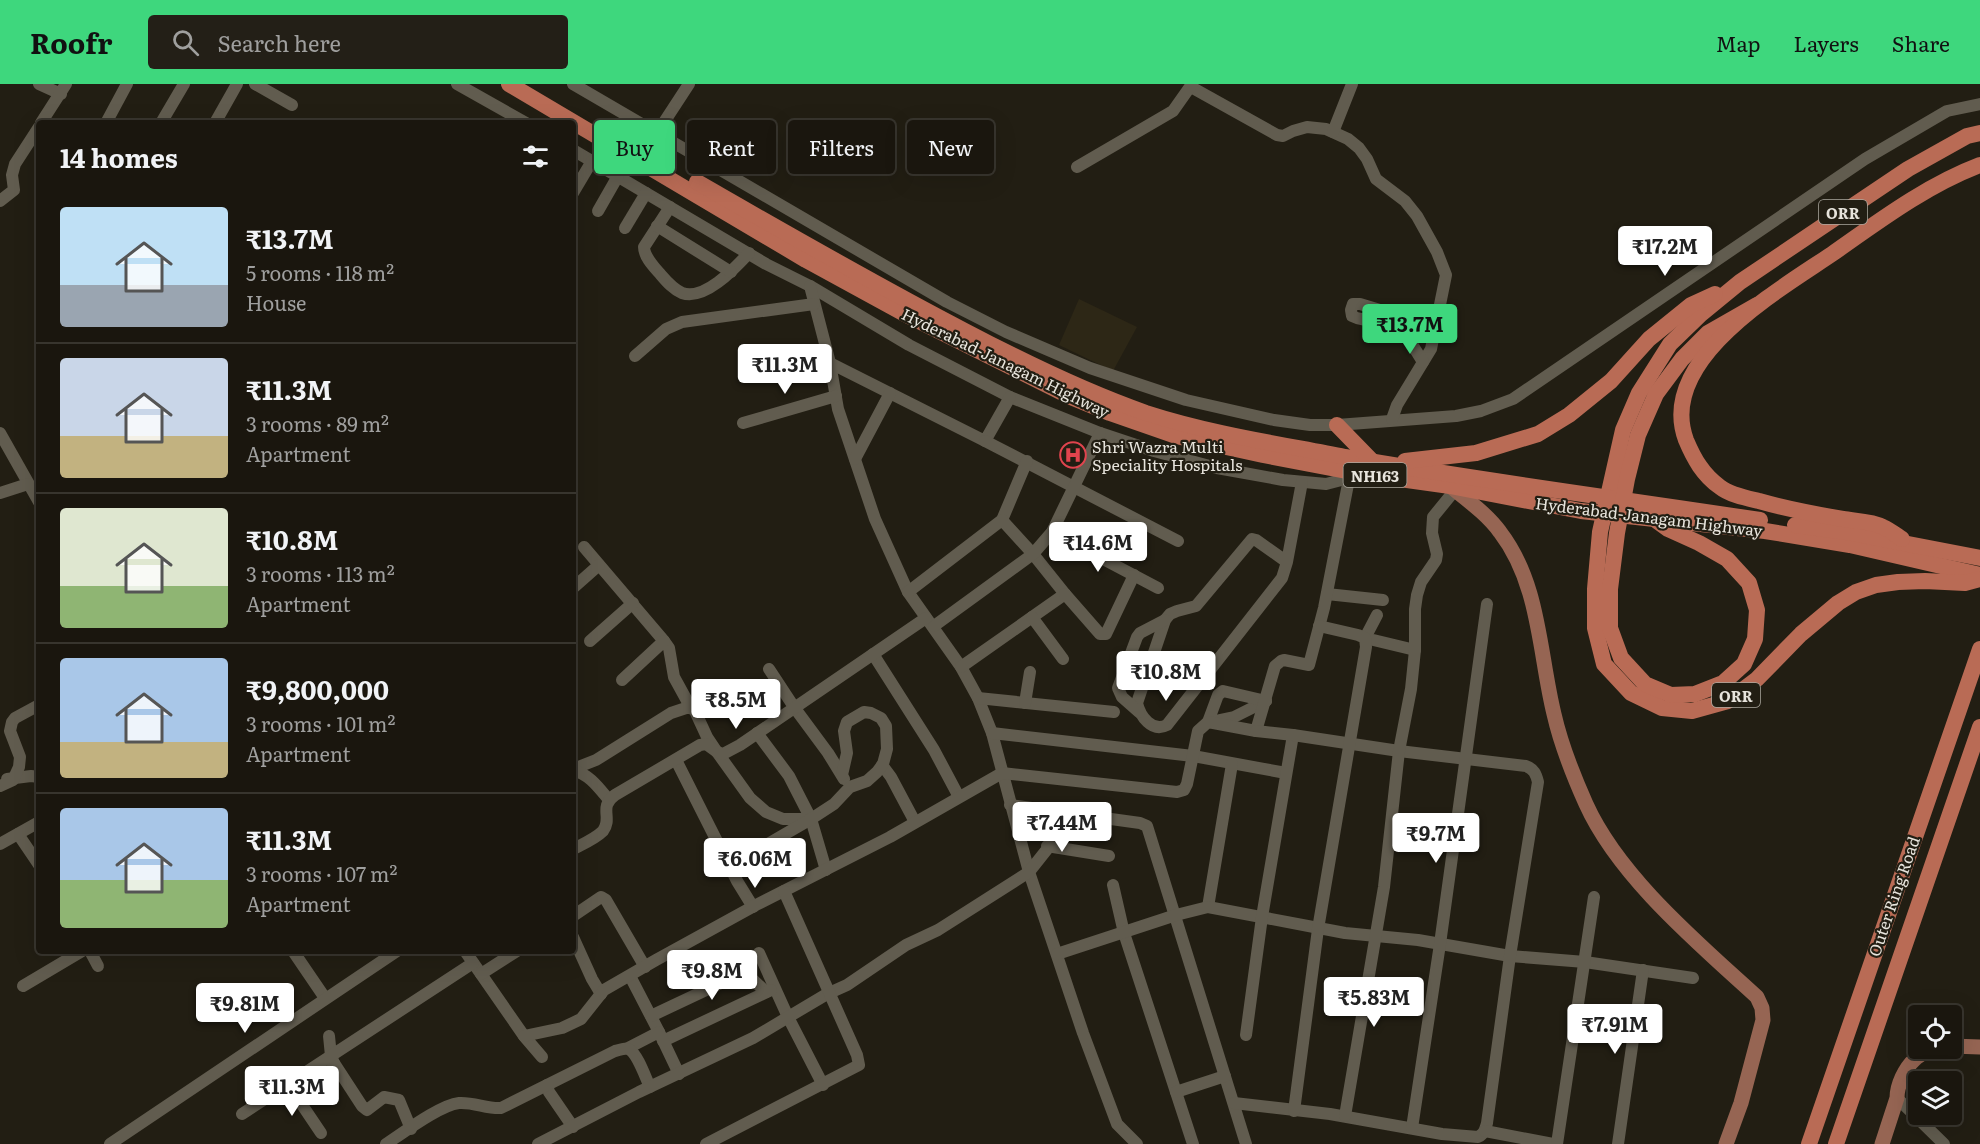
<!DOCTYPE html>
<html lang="en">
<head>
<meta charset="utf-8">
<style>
  body { margin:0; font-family:Literata,serif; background:#231f17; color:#f1f3f6; height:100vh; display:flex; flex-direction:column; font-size:22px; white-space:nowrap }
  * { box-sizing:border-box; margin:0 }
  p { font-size:20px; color:#9f9f9e }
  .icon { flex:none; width:33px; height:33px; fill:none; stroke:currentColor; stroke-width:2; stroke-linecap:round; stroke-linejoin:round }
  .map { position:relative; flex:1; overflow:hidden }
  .panel { position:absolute; left:36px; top:36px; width:540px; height:834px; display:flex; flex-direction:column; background:#1a160e; border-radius:6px; box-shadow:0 6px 24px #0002,0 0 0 2px #38352e }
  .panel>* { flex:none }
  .top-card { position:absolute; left:594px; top:36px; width:570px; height:54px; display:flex; gap:12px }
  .tools { position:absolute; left:1908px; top:921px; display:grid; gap:12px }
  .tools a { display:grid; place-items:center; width:54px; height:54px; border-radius:6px; background:#1a160e; box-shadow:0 6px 24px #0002,0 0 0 2px #38352e; font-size:30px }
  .price { position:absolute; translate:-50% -51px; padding:0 14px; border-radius:6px; background:#fff; color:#222; font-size:20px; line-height:39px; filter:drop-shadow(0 2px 3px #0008) }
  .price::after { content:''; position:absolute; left:50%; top:36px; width:18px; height:14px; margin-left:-9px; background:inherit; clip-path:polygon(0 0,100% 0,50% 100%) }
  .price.on { background:#3ed77d; color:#111 }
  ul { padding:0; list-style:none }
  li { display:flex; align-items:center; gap:18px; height:150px; padding:0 24px }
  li+li { border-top:2px solid #38352e }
  li span { display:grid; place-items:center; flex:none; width:168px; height:120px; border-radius:6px; color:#555 }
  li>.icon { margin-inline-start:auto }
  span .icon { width:72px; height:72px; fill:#fffc; stroke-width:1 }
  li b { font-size:26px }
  h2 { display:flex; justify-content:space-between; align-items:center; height:72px; padding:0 24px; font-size:26px }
  .tag { padding:0 21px; border-radius:6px; background:#1a160e; box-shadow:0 6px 24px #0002,0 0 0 2px #38352e; font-size:21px; line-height:54px }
  .tag.on { background:#3ed77d; color:#111 }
  header { display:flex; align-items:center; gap:36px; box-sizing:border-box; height:84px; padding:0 30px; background:#3ed77d; color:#111 }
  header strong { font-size:28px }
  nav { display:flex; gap:33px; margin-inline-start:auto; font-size:21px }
  .search { width:420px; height:54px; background:#231f17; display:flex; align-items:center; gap:15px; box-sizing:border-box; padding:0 21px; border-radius:6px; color:#9f9f9e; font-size:22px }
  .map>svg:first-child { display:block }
  .built { fill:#2d2716 }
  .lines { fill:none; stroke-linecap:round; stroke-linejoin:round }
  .minor { stroke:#615c4f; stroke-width:12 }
  .major { stroke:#966553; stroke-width:15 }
  .highway { stroke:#b96b55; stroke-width:16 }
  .labels { text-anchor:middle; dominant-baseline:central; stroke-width:4.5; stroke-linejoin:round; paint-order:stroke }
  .shield { fill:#221e13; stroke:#aca9a0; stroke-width:1.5 }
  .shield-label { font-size:15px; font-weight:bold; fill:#e7e4dc }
  .street-label { font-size:16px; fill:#e7e4dc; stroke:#221e13 }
  .poi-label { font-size:16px; fill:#e7e4dc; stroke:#221e13; text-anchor:start }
</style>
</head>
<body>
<header>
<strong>Roofr</strong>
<div class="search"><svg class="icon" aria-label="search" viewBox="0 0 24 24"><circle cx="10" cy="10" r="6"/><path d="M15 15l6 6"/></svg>Search here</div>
<nav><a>Map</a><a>Layers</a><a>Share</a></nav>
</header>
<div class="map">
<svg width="1980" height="1060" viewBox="0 0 1980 1060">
  <rect width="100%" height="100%" fill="#221e13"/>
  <path class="built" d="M1079 215 1137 243 1113 287 1059 261Z"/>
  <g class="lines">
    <g class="minor">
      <path d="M39 0 61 10"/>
      <path d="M255 0 292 21"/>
      <path d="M457 0 526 39"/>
      <path d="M573 0 947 218 1006 248 1090 284 1186 316 1274 336 1310 341H1337L1456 332 1481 327 1513 315 1865 75 1947 27 1980 20"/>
      <path d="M1191 3 1277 51 1283 52 1293 47 1307 43 1326 45 1348 55 1359 64 1367 75 1376 95 1405 117 1417 132 1437 168 1446 191 1431 265 1397 321 1392 335"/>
      <path d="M41 39 66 0"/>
      <path d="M106 39 127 0"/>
      <path d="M161 39 184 0"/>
      <path d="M215 39 237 0"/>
      <path d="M1333 48 1352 0"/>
      <path d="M657 49 689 0"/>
      <path d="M573 66 766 180 810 202 909 261 1010 313 1100 349 1154 367 1217 384 1283 396 1326 400 1353 393"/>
      <path d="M1077 83 1173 27 1192 0"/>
      <path d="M573 109 592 77"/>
      <path d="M0 117 14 106 12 91 15 80 39 43"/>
      <path d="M670 123 644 163C644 173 654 183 661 191 667 198 673 205 682 209 705 217 735 184 749 169"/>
      <path d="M598 127 618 92"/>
      <path d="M657 142 731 188"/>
      <path d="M625 144 646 109"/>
      <path d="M810 202 830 279 838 325 875 435 908 508 961 583 978 614 992 649 1029 788 1083 949 1117 1040 1137 1060"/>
      <path d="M635 272 666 245 682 238 814 220"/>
      <path d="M1423 278 1400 241C1386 232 1367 240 1352 232L1351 226 1353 220H1360L1436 243"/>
      <path d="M830 279 985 357 1010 313"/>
      <path d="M743 339 836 312"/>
      <path d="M0 349 39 418"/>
      <path d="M985 357 1178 457"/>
      <path d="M855 375 890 309"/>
      <path d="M0 409 28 400"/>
      <path d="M1002 436 1027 377"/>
      <path d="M1052 448 1158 504"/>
      <path d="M584 463 664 557 669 564 674 593 691 624"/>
      <path d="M1287 478 1256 456 1252 455 1196 522 1177 527 1170 530 1165 536 1137 619C1140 632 1152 649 1167 641L1282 494 1287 478 1302 398"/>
      <path d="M573 504 599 481"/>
      <path d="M908 508 1002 436 1033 470 1065 510 961 583"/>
      <path d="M1065 510 1100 550H1106L1134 491"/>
      <path d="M1327 510 1383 516"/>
      <path d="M1377 531 1365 554 1415 566"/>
      <path d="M1032 533 1063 575"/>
      <path d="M934 542 1033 470 1052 448 1100 349"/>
      <path d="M590 557 633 519"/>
      <path d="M873 570 934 666 959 713"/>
      <path d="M769 585 794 623 828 669 844 695"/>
      <path d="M622 596 664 557"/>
      <path d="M978 614 1114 628"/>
      <path d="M1025 619 1030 588"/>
      <path d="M1139 628 1122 613 1118 604 1137 553 1140 549 1165 536"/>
      <path d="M1215 637 1234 633 1266 617"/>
      <path d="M1208 638 1218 611 1223 607 1266 617"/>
      <path d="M757 649 789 692 811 735 826 786"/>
      <path d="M992 649 1193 672 1286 689"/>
      <path d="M676 676 737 797 753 823"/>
      <path d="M882 681 891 693 915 738"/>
      <path d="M573 685 596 676 671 629 686 624H691L695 627 707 653 717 668 750 714 766 728 783 735H810"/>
      <path d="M573 686C590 691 598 703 609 716"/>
      <path d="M7 695 31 692 39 693"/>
      <path d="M0 702 13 696 19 683 20 673 10 647 12 638 15 634 39 621"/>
      <path d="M1010 721 1140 739 1147 742 1246 1060"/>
      <path d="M18 750 39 781"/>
      <path d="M0 760 39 738"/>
      <path d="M1047 762 1109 772"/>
      <path d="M573 765C583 760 595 755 603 747 613 734 598 723 615 711L700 661 706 660 717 668 723 670 740 661 926 534"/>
      <path d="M730 782 811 735 834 720 850 703 867 697 877 688 883 680 887 665 886 642 881 634 871 629 864 628 847 638 844 647 847 669 842 691"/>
      <path d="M1113 801 1124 849 1193 1060"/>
      <path d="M1208 823 1232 680"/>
      <path d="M573 832 601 813 606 816 645 883"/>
      <path d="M573 853 592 895 601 910"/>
      <path d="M90 867 98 882"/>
      <path d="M293 867 325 914"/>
      <path d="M465 867 524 952 542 973"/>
      <path d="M759 869 788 933 823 1001"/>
      <path d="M1057 870 1176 831 1208 823 1345 849 1418 856 1510 872 1585 878 1693 894"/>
      <path d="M481 890 517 867"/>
      <path d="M630 892 659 948"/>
      <path d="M23 902 82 867"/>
      <path d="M651 932 742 889 751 894 766 908"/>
      <path d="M1246 951 1262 833 1293 651"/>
      <path d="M329 952 331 972 334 979 362 1022 367 1026 384 1013 399 1016 411 1045"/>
      <path d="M524 952 562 944 581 935 604 906 656 876 756 821 890 753 1002 689 1177 708 1184 706 1187 700 1198 647 1208 638 1256 647 1275 582 1281 577 1284 576 1309 581 1324 524 1349 395"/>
      <path d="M663 957 771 906"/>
      <path d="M628 964 659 948 679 990"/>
      <path d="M288 1000 321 1049"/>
      <path d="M325 1001 334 979"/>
      <path d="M547 1001 549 1008 573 1043"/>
      <path d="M1176 1008 1225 992"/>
      <path d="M1897 1014 1944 1060"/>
      <path d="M1234 1019 1330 1030 1442 1050 1478 1053C1484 1050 1485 1046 1487 1039L1510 872 1538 698C1536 690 1534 685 1526 682L1399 667 1293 651 1256 647"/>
      <path d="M1294 1027 1318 845 1366 563 1365 554 1358 551 1319 542"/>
      <path d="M242 1030 473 879"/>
      <path d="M1345 1032 1384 803 1399 667 1411 605 1415 566V525L1417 511 1421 498 1436 476 1437 470 1432 449 1433 433 1455 406"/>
      <path d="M1412 1044 1440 860 1487 520"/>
      <path d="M1485 1047 1553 1060"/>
      <path d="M110 1060 397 867"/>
      <path d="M386 1060C403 1049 440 1021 459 1019 474 1018 487 1025 501 1024L615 967C620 966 626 963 630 966 638 971 646 995 650 1003"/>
      <path d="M538 1060 639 1008 753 954 827 910 847 901 906 861 938 846 1029 788 1075 730"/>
      <path d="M706 1060 859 981 857 971 784 807"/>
      <path d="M1557 1060 1594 813"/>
      <path d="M1618 1060 1643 886"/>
    </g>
    <g class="major">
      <path d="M1450 402C1467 416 1487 430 1500 448 1540 500 1539 569 1554 630 1561 661 1573 691 1586 720 1619 793 1698 859 1757 913L1762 924 1763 936 1741 1019 1726 1060"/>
      <path d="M1952 962 1980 963"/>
      <path d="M1882 1060 1897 1014C1897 1001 1905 984 1915 975 1919 971 1926 968 1931 964"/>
    </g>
    <g class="highway">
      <path d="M509 0 806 176 903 229 1071 313 1110 329 1176 352 1263 371 1357 389 1450 402 1581 427 1765 447 1850 461 1980 491"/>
      <path d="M1980 49 1967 52 1908 85 1838 132 1740 198 1701 230 1670 260 1639 309 1623 346 1600 448 1595 505V544L1604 580 1631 609 1662 624 1692 627 1728 617 1757 595 1801 550 1838 519 1856 508 1876 501 1898 498 1925 497 1965 499 1980 495"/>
      <path d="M697 98C786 149 874 200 965 247 1024 278 1083 307 1146 329 1211 350 1279 360 1345 373 1483 397 1622 415 1760 436"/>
      <path d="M1337 341 1373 378"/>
      <path d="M1405 377 1476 369 1538 350 1569 331 1611 297 1649 255 1691 221 1715 210"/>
      <path d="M1657 437 1668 445 1699 459 1727 475 1749 499 1757 526 1755 555 1744 580 1723 599 1695 610 1671 611 1645 600 1621 574 1610 544V505L1617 449 1627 395 1638 351 1656 310 1682 275 1708 249 1757 221"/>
      <path d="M1795 441 1846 448 1980 474"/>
      <path d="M1902 455C1896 451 1890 446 1883 443 1872 437 1855 437 1843 435 1814 430 1787 425 1759 417 1746 414 1730 411 1720 403 1703 391 1694 375 1686 356 1656 276 1779 206 1832 170 1879 137 1927 101 1980 81"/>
      <path d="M1809 1060 1980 565"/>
      <path d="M1836 1060 1980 643"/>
    </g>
  </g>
  <defs>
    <g id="hospital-ring" transform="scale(1.35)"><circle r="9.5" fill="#221e13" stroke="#e0444e" stroke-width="1.5"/><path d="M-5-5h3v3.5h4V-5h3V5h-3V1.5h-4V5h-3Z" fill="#e0444e"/></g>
  </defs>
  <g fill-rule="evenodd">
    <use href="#hospital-ring" x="1073" y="371"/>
  </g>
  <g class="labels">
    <g class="shield">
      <rect x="1819" y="116" width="48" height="24" rx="4.5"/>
      <rect x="1343.5" y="379" width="63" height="24" rx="4.5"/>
      <rect x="1712" y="599" width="48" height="24" rx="4.5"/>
    </g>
    <g class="shield-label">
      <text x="1843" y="128">ORR</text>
      <text x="1375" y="391">NH163</text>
      <text x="1736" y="611">ORR</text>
    </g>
    <g class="street-label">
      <text transform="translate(1006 278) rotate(26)">Hyderabad-Janagam Highway</text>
      <text transform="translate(1649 432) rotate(7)">Hyderabad-Janagam Highway</text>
      <text transform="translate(1893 812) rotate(-71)">Outer Ring Road</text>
    </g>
    <g class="poi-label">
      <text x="1092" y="362">Shri Wazra Multi<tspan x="1092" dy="18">Speciality Hospitals</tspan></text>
    </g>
  </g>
</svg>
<div class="tools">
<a><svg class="icon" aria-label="locate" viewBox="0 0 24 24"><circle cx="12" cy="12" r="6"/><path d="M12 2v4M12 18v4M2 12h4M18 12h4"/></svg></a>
<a><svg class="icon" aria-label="layers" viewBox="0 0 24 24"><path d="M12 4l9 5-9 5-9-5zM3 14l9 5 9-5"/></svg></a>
</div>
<b class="price" style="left:1665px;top:193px">₹17.2M</b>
<b class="price on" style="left:1410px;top:271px">₹13.7M</b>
<b class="price" style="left:785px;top:311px">₹11.3M</b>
<b class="price" style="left:1098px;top:489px">₹14.6M</b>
<b class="price" style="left:1166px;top:618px">₹10.8M</b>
<b class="price" style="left:736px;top:646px">₹8.5M</b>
<b class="price" style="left:1062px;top:769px">₹7.44M</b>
<b class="price" style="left:1436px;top:780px">₹9.7M</b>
<b class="price" style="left:755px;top:805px">₹6.06M</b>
<b class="price" style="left:712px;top:917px">₹9.8M</b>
<b class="price" style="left:1374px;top:944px">₹5.83M</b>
<b class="price" style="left:245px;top:950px">₹9.81M</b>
<b class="price" style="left:1615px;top:971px">₹7.91M</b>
<b class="price" style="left:292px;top:1033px">₹11.3M</b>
<div class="top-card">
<a class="tag on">Buy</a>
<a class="tag">Rent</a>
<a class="tag">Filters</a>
<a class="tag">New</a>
</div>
<section class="panel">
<h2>14 homes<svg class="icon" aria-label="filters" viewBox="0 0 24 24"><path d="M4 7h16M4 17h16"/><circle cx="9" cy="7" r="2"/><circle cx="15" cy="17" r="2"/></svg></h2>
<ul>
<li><span style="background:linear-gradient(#bfe0f5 65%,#9aa5b1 0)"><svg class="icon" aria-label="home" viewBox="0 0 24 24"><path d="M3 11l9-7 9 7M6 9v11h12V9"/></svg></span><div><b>₹13.7M</b><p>5 rooms · 118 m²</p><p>House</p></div></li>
<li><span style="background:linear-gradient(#c9d6e8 65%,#c2b280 0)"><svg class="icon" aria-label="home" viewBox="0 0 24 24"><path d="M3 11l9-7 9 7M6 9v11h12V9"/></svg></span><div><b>₹11.3M</b><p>3 rooms · 89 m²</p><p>Apartment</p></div></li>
<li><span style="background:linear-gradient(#dfe7d0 65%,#8fb573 0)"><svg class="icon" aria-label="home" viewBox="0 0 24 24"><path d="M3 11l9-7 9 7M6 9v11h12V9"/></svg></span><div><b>₹10.8M</b><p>3 rooms · 113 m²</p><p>Apartment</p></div></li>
<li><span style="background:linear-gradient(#a9c7e8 70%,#c2b280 0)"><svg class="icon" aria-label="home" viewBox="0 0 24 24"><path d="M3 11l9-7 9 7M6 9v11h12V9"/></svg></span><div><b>₹9,800,000</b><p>3 rooms · 101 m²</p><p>Apartment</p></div></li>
<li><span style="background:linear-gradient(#a9c7e8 60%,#8fb573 0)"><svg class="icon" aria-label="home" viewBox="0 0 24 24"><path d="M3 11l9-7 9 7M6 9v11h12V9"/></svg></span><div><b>₹11.3M</b><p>3 rooms · 107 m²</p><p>Apartment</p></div></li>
</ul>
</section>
</div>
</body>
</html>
